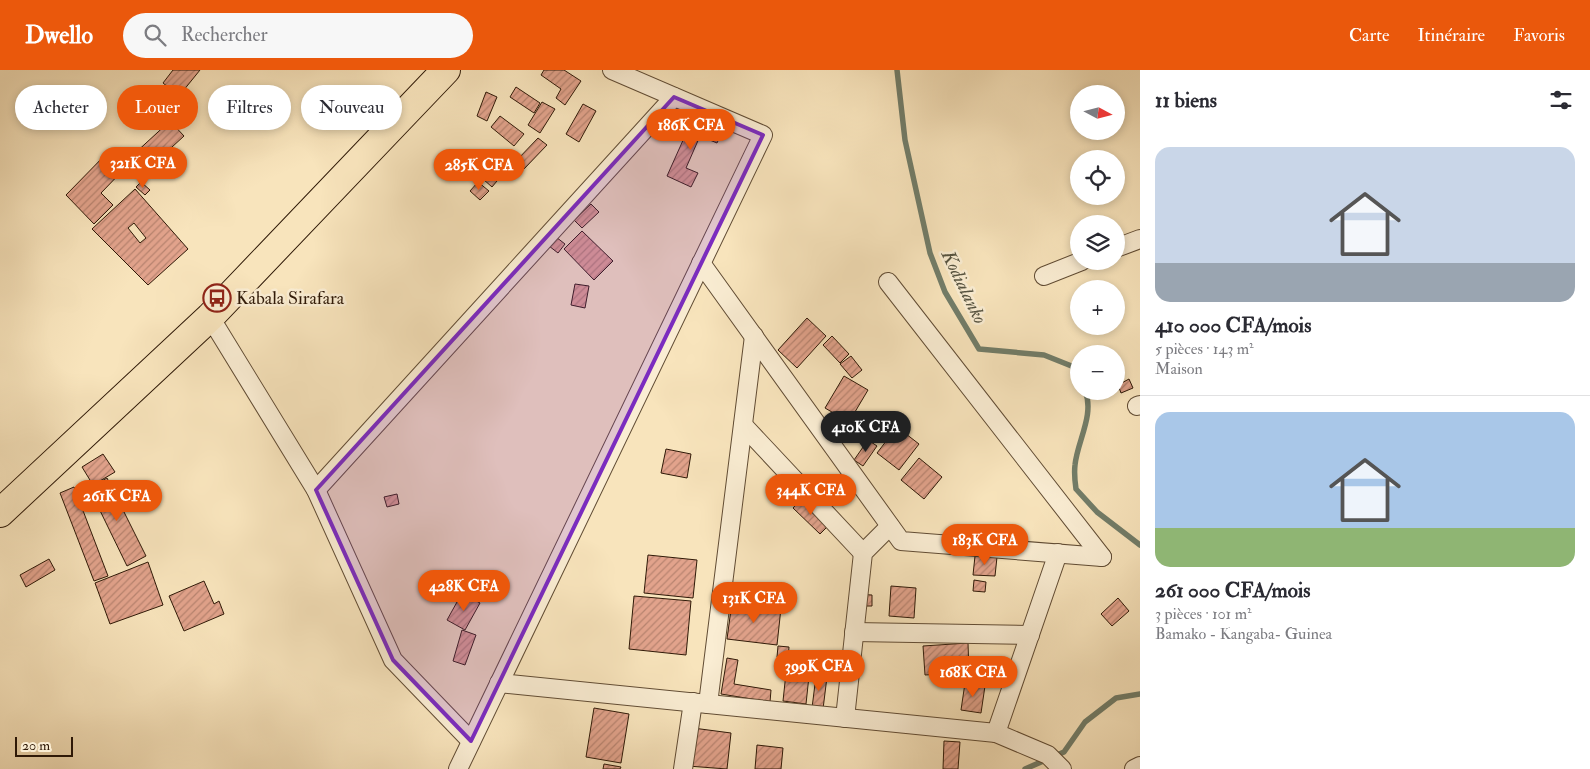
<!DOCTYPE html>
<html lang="fr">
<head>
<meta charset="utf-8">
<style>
  body { margin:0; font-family:"IM FELL Double Pica",serif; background:#f7f7f7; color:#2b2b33; height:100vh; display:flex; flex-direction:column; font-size:19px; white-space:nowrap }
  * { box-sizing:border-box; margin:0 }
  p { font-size:16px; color:#7c7c81 }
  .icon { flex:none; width:28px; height:28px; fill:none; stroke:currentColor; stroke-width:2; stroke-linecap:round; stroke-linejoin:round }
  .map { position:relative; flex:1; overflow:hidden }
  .panel { display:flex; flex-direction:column; background:#fff; width:450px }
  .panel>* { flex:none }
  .banner { position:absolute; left:15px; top:15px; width:475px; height:45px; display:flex; gap:10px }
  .needle { width:32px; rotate:97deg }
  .tools { position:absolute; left:1070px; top:15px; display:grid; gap:10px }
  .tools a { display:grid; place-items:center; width:55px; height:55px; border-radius:50%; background:#fff; box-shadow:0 2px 8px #0003; font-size:25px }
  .scale { position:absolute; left:15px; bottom:12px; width:58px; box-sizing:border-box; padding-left:5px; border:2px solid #2f1907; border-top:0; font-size:14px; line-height:18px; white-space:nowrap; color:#2f1907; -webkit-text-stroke:4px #faedd3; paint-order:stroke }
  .price { position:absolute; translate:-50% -42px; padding:0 11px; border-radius:18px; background:#ea580c; color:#fff; font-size:16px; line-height:32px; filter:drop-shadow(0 1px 2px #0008) }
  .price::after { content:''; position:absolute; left:50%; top:30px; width:15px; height:11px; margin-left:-8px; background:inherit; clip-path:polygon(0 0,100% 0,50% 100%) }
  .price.selected { background:#222; color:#fff }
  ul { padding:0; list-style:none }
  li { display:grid; align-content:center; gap:10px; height:265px; padding:0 15px }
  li+li { border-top:1px solid #e1e1e2 }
  li span { display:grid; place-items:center; height:155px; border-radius:15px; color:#555 }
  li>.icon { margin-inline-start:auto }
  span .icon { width:90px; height:90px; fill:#fffc; stroke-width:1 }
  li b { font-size:21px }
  h2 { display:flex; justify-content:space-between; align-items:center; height:60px; padding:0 15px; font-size:21px }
  .tag { padding:0 18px; border-radius:22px; background:#fff; box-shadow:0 2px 8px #0003; font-size:18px; line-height:45px }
  .tag.selected { background:#ea580c; color:#fff }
  header { display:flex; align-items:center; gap:30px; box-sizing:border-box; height:70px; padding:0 25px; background:#ea580c; color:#fff }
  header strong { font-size:24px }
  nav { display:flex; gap:28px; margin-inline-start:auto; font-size:18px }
  .search { width:350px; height:45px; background:#f7f7f7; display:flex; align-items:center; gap:12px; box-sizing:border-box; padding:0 18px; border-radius:28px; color:#7c7c81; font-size:19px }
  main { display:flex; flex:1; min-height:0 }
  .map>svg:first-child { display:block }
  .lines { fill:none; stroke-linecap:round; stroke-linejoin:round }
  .stream { stroke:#727d69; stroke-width:5.5 }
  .building { fill:url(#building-hatch); stroke:#2f1907; fill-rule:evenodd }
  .minor-casing { stroke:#614c34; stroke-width:20 }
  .primary-casing { stroke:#2f1907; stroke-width:30 }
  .minor { stroke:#faedd3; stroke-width:18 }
  .primary { stroke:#f8e4bc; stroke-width:28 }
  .marked { fill:#7b2cbf; fill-opacity:0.2; stroke:#7b2cbf; stroke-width:4; stroke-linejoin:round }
  .labels { text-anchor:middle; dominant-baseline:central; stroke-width:5; stroke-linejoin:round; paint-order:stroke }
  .poi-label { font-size:18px; fill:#2f1907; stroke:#faedd3; text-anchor:start }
  .water-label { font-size:19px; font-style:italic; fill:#565340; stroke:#faedd3 }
</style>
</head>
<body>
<header>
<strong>Dwello</strong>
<div class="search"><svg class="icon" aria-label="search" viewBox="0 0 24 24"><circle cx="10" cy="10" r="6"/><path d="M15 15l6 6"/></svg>Rechercher</div>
<nav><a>Carte</a><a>Itinéraire</a><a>Favoris</a></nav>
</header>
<main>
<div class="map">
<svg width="1140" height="699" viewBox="0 0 1140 699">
  <defs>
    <pattern id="building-hatch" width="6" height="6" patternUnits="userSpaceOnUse" patternTransform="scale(1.25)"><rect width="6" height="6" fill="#e2a38c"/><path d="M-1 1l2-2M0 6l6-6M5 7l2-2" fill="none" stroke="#b88470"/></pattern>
  </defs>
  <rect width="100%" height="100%" fill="#f8e4bc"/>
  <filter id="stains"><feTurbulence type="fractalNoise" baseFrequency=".004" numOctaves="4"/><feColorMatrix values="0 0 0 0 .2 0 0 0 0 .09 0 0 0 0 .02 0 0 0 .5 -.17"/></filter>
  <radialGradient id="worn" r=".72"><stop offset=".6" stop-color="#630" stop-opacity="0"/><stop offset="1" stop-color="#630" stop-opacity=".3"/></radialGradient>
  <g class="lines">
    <g class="stream">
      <path d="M897 0 905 70 930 183 945 222 979 279 1044 285 1074 297 1079 307"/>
      <path d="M1085 321C1095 344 1077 372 1075 395 1074 403 1075 412 1076 419L1097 442 1140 475"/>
      <path d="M1025 699 1064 682 1085 652 1116 628 1140 624"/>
    </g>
  </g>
  <g class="building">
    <path d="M173 0H200L179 26 163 13Z"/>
    <path d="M544 0H564L581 11 565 35 556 28 561 19 541 5Z"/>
    <path d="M516 17 540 33 534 43 510 27Z"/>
    <path d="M486 22 497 27 487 51 477 46Z"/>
    <path d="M542 32 555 39 540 63 528 55Z"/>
    <path d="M583 34 596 41 579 72 566 64Z"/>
    <path d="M500 46 524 64 514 76 491 57Z"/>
    <path d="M693 48 722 62 717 73 700 66 686 98 698 103 691 117 667 106Z"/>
    <path d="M170 51 184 66 147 100 133 85Z"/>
    <path d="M538 68 547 75 524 99 516 91Z"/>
    <path d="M111 79 128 95 101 123 113 135 94 154 66 125Z"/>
    <path d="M492 97 502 105 492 117 483 109Z"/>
    <path d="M141 112 150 120 145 125 136 117Z"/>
    <path d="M478 112 489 121 480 130 470 121Z"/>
    <path d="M135 119 188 179 148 215 92 159ZM134 153 146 168 140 173 128 158Z"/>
    <path d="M591 134 599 142 582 158 574 150Z"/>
    <path d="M582 161 613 191 594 210 564 179Z"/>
    <path d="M556 167 565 174 558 183 549 176Z"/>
    <path d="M575 214 589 216 585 238 571 235Z"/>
    <path d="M807 248 826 266 797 298 778 280Z"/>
    <path d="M832 266 849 284 840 293 823 275Z"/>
    <path d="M851 286 862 300 852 308 840 294Z"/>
    <path d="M844 306 868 320 849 352 825 338Z"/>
    <path d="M1129 309 1133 318 1121 323 1118 315Z"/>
    <path d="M897 357 919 374 899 400 877 383Z"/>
    <path d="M868 370 877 376 863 396 854 390Z"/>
    <path d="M666 379 691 384 687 408 661 403Z"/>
    <path d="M103 384 115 402 93 415 82 397Z"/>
    <path d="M919 388 942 407 924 429 901 410Z"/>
    <path d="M107 408 146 486 127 496 89 418Z"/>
    <path d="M74 417 108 506 94 511 60 423Z"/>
    <path d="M397 424 399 434 387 437 384 427Z"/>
    <path d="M803 427 830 454 820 464 793 438Z"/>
    <path d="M648 485 697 490 693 528 644 523Z"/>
    <path d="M975 486 997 487 995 506 973 505Z"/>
    <path d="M49 489 55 500 26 517 20 505Z"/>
    <path d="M148 492 163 535 110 554 95 513Z"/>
    <path d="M974 510 986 512 985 522 973 521Z"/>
    <path d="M204 511 214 534 219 531 224 544 184 561 169 526Z"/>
    <path d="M891 516 916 518 914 548 889 546Z"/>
    <path d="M462 523 480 533 465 560 447 550Z"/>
    <path d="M854 524 872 525V536H854Z"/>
    <path d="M634 526 691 531 686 585 629 579Z"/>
    <path d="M1118 528 1129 541 1112 556 1101 544Z"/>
    <path d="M732 532 781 538 777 575 727 569Z"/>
    <path d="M462 560 476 565 465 595 453 591Z"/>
    <path d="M968 573 969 602 925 605 923 576Z"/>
    <path d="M778 576 789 577 788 589 777 587Z"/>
    <path d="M727 588 738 590 734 614 771 620 770 632 721 624Z"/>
    <path d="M786 603 809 606 806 634 783 631Z"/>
    <path d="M816 606 827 607 823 639 812 638Z"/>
    <path d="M965 613 985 616 981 643 961 640Z"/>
    <path d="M594 638 629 644 621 693 586 687Z"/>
    <path d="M693 658 731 663 727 699 688 696Z"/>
    <path d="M944 671 960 672 958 699H943Z"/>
    <path d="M757 675 783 678 781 699H755Z"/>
    <path d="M604 694 621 697 620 699H603Z"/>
  </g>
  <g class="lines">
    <g class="minor-casing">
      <g id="minor">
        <path d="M1116 178 1140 169"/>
        <path d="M701 193 901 471 1102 487"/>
        <path d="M1044 206 1082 191"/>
        <path d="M888 212 1102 487"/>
        <path d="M210 247 316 420 393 590 471 671"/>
        <path d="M1137 336 1140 335"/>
        <path d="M743 355 863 483"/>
        <path d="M316 420 674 27"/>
        <path d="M854 562 1030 565"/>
        <path d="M499 613 996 663 1048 685 1062 699"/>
        <path d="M708 634 754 266"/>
        <path d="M845 648 863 483 890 456"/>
        <path d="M996 663 1058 483"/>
        <path d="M458 699 763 65 612 0"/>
        <path d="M683 699 693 632"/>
        <path d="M1134 699 1140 696"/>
      </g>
    </g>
    <g class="primary-casing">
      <path id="primary" d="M0 443 210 247 446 0"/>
    </g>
    <use href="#minor" class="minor"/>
    <use href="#primary" class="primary"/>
  </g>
  <path class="marked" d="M674 27 763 65 471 671 393 590 316 420Z"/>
  <defs>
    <g id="bus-ring" transform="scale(1.4375)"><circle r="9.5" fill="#faedd3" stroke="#8f2418" stroke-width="1.5"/><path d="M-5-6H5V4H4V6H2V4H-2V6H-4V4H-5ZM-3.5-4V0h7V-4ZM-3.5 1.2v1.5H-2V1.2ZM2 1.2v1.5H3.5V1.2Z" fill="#8f2418"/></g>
  </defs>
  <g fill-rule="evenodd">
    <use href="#bus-ring" x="217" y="228"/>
  </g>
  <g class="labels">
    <g class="poi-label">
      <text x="236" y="228">Kabala Sirafara</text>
    </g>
    <g class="water-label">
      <text transform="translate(964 217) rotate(64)">Kodialanko</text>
    </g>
  </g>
  <rect width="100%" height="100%" filter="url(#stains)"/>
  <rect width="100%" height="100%" fill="url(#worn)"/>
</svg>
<div class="tools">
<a><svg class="needle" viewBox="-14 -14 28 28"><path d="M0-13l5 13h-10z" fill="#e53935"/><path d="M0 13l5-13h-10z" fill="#7c7c81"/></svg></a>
<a><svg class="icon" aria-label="locate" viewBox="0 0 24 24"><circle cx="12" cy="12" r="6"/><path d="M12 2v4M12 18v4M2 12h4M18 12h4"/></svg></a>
<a><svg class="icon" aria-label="layers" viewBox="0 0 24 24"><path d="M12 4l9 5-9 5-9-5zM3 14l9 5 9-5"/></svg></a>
<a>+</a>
<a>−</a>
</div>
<div class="scale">20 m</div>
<b class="price" style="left:691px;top:81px">186K CFA</b>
<b class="price" style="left:143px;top:119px">321K CFA</b>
<b class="price" style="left:479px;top:121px">285K CFA</b>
<b class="price selected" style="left:866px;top:383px">410K CFA</b>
<b class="price" style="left:811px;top:446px">344K CFA</b>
<b class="price" style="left:117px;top:452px">261K CFA</b>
<b class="price" style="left:985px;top:496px">183K CFA</b>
<b class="price" style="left:464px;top:542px">428K CFA</b>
<b class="price" style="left:754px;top:554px">131K CFA</b>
<b class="price" style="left:819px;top:622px">399K CFA</b>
<b class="price" style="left:973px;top:628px">168K CFA</b>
<div class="banner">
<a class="tag">Acheter</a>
<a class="tag selected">Louer</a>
<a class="tag">Filtres</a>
<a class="tag">Nouveau</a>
</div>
</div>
<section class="panel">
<h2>11 biens<svg class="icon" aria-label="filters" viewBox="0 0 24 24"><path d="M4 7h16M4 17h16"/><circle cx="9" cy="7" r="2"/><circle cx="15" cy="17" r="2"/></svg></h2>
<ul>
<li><span style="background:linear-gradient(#c9d6e8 75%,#9aa5b1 0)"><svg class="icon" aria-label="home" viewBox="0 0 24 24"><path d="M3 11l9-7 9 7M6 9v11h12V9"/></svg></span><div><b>410 000 CFA/mois</b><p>5 pièces · 143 m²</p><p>Maison</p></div></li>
<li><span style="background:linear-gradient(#a9c7e8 75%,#8fb573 0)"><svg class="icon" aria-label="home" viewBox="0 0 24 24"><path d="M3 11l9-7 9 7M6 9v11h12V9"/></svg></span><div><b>261 000 CFA/mois</b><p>3 pièces · 101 m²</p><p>Bamako - Kangaba- Guinea</p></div></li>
</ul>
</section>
</main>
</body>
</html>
